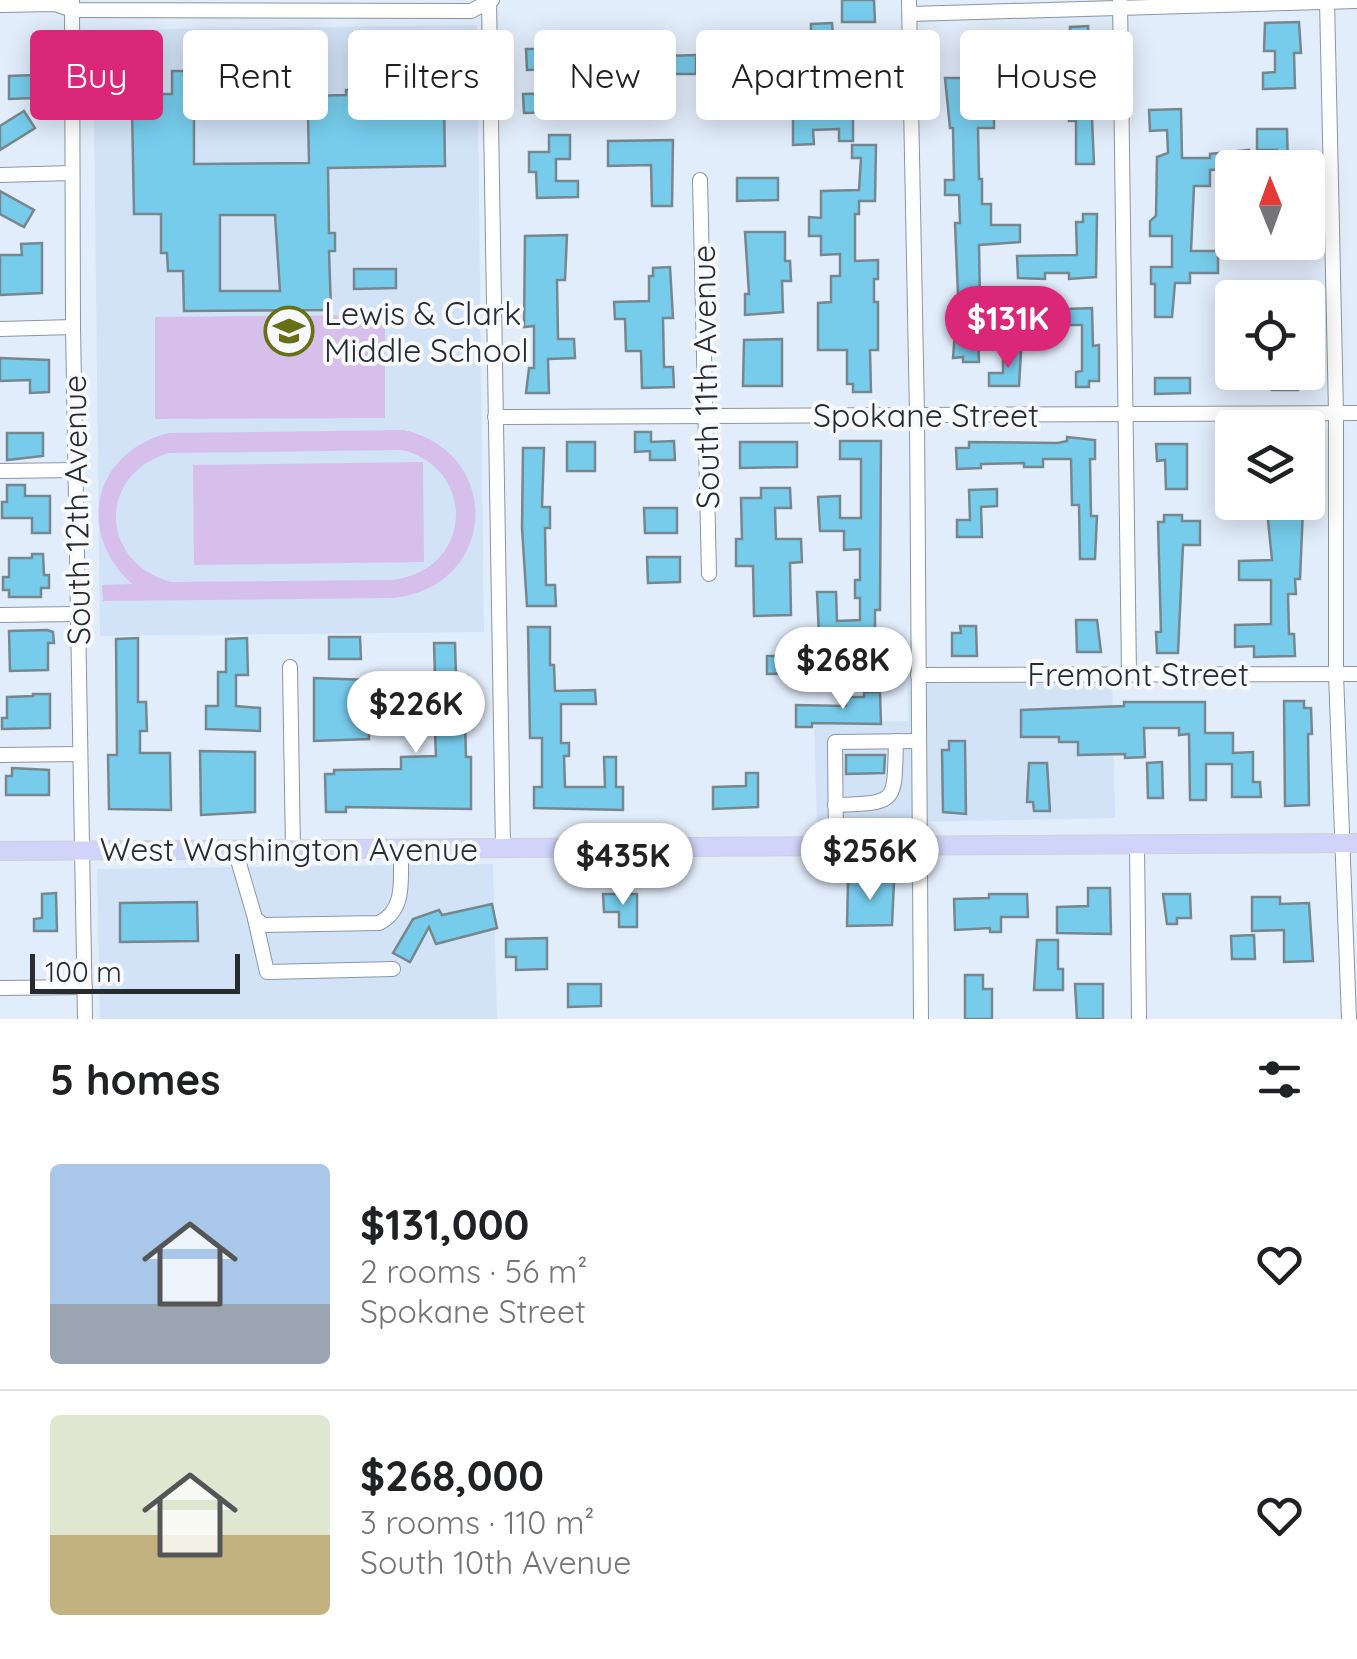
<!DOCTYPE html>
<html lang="en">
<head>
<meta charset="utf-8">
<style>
  body { margin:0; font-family:Quicksand,sans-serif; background:#f2f2f2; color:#202124; height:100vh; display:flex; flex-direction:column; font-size:38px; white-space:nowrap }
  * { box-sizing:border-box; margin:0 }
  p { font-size:32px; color:#757577 }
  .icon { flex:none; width:55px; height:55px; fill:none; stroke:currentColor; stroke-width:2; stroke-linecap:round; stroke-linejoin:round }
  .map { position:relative; height:1019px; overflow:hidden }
  .side { display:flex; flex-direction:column; background:#fff; flex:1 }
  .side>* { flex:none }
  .hud { position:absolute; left:30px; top:30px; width:1298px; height:90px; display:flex; gap:20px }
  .needle { width:65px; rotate:359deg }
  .fabs { position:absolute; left:1215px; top:150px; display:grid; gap:20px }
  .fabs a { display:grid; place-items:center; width:110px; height:110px; border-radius:10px; background:#fff; box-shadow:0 5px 25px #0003; font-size:50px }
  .scale { position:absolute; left:30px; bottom:25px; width:210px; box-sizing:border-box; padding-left:10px; border:5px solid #282c31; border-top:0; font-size:28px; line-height:35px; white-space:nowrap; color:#282c31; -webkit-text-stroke:8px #f7f9fc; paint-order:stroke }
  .price { position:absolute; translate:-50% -85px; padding:0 22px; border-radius:35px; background:#fff; color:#222; font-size:32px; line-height:65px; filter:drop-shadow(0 2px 5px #0008) }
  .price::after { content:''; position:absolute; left:50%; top:60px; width:30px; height:22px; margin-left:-15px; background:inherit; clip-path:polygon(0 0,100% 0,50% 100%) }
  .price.selected { background:#db2777; color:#fff }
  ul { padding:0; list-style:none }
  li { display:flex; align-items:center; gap:30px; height:250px; padding:0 50px }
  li+li { border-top:2px solid #e0e0e0 }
  li span { display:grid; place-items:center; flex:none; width:280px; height:200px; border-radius:10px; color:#555 }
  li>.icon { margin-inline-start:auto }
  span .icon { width:120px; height:120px; fill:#fffc; stroke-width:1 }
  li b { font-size:42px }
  h2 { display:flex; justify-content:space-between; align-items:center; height:120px; padding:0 50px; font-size:42px }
  .tag { padding:0 35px; border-radius:10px; background:#fff; box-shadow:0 5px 25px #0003; font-size:35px; line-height:90px }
  .tag.selected { background:#db2777; color:#fff }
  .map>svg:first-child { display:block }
  .built { fill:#d2e3f7 }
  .green { fill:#d6bfeb; fill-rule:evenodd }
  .building { fill:#77ccec; stroke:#76878e; stroke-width:2.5; fill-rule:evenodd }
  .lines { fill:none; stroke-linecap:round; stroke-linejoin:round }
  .minor-casing { stroke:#8b96a3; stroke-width:16 }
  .major-casing { stroke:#d0d1d2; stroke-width:20 }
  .minor { stroke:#fff; stroke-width:14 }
  .major { stroke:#d0d3fa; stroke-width:18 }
  .labels { text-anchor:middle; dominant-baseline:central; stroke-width:8; stroke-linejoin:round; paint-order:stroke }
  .poi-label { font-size:32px; fill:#282c31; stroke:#f7f9fc; text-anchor:start }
  .street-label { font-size:32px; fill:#282c31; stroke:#f7f9fc }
</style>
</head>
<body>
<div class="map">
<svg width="1357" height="1019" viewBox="0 0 1357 1019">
  <rect width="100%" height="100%" fill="#e2edfb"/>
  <g class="built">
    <path d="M477 25 484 632 100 636 93 30Z"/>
    <path d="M1112 669 1115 818 817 824 814 723 908 721 907 673Z"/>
    <path d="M493 864 497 1019H100L97 869Z"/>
  </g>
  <g class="green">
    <path d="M385 315V418L155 419V317Z"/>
    <path d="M404 430C506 454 496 589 392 598L103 601 102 585 132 584C75 532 93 452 169 433ZM402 450C480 470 471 573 391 580L171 582C99 562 97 474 169 453Z"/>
    <path d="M423 462 424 562 194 565 193 465Z"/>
  </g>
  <g class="building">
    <path d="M842 0H874L875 22H842Z"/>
    <path d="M1299 22 1301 53H1294L1295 88 1263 89V73L1275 72V51H1264L1265 23Z"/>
    <path d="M832 23 834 48H874V64H869V71H853V60H817L816 41H811V24Z"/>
    <path d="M1088 26 1094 164H1076V121H1069V96L1054 97V83H1060L1059 59H1042V41H1070V27Z"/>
    <path d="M429 32 430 101H444L445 166 328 168 329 233H335V251H329L331 310 184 311 183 271H168L167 253H161V214H134L132 107 155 106V94H172V71H184V75L233 74 232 64H265V72H309V96L346 95V90H354L353 33ZM308 114 309 163 194 164V115ZM220 215H275L280 291H220Z"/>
    <path d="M526 49H558V69L527 70Z"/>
    <path d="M696 55V74H667V56Z"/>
    <path d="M34 75V98L9 99V76Z"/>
    <path d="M945 78H967L968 100H1004V116H994V128H978L979 179H982V204H991V225H1020V242L979 245 980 303H977L979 362H963V357L953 358 958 294 955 223H960L959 195H945V180H954L953 128H950Z"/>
    <path d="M563 93V112L524 113 523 94Z"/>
    <path d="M873 93V111L853 116V141H839V129L813 130 814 144 793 145V111H837L836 94Z"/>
    <path d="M1181 109 1182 158H1210V154L1249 150V168L1210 170V186H1194L1191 251H1218V273H1190V283H1175L1172 317H1155V284H1151V267H1172V236H1150V221L1156 216 1157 157 1168 153 1167 130 1150 131 1149 110Z"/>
    <path d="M24 111 35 128 0 150V126Z"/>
    <path d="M1257 129H1287L1288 167H1277V150H1257Z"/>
    <path d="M549 135H570V159H556V181H578V197L537 198 536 172H529V152H549Z"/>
    <path d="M673 140 672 206H652L651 165 608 166V141Z"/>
    <path d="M852 145H876L875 201H859V214H855V261L878 260V279H874V302H878V350H870L871 392H853V384H847V350H818V303L831 302V276H840V254L821 255V236H809V217L821 218V191L859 190 861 158H852Z"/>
    <path d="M737 178H778V200L737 201Z"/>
    <path d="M0 191 34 210 24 227 0 214Z"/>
    <path d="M1083 214H1097L1096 277 1069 279V273H1045V279L1018 278 1017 256 1077 255 1076 222H1083Z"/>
    <path d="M745 232H785V261H790L791 281H782L783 312 745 315V294H749Z"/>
    <path d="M567 235 565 280H557L558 339H574L575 358 548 359 549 393H526L529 368H534V326L524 327 525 236Z"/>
    <path d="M42 243V293L0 295V255H22L21 244Z"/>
    <path d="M670 267 673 318H663L664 367H673L674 387 642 388 641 351H626L625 319H615L614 302 649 301V276H653V268Z"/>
    <path d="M354 269H396V288L354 289Z"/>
    <path d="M1092 308 1093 346 1099 345V381H1089V387H1076V372L1082 371V325H1067V309Z"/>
    <path d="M782 339V386H743L744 340Z"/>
    <path d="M1003 351H1021L1019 386H989V373H1003Z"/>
    <path d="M0 358 49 360V392L30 393V380L0 381Z"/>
    <path d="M1247 372H1298V390H1272V384H1247Z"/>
    <path d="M1155 378H1190V393L1155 394Z"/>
    <path d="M635 432H651V442L674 441 675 460H650V451L635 452Z"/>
    <path d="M7 433H43V456L7 460Z"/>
    <path d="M1067 437 1095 440V459H1090L1091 516H1097L1095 559H1080L1079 505H1072L1071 459H1043V467H1024V463L981 464V468L957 469 956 448H969V442L1058 443 1067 441Z"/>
    <path d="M840 441H881L880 610H875V633L882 634V650L855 651V634L819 635 817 592H836L837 621 860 620V598H855V580H860V549L844 550V531H820L818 497 840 496V518H861V459H840Z"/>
    <rect x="567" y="442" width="28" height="29"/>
    <path d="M740 442H797V467L740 468Z"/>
    <path d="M1156 444H1187V489H1166L1165 460 1157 461Z"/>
    <path d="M523 448H544L542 507H550V528H545L546 585H555L556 606H527L522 528Z"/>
    <path d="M7 485H25V496H50V533H32V518H2V502H7Z"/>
    <path d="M761 488H790L791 508H775L776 539H801L802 562 790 563 791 615 754 616 753 566H736V539H742L741 498H761Z"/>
    <path d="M997 489V506L981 507 982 537H957V520H970L969 490Z"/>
    <path d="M644 508H677V533H645Z"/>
    <path d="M1303 509 1300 579H1295L1296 594H1288L1289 634H1294L1295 656 1254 657V646L1235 647V625L1271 624V580H1239V561L1272 560 1267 510Z"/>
    <path d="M1164 515H1182V521H1200V545H1183L1178 653H1157L1156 632H1161L1158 522H1164Z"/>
    <path d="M32 554H43L44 575H49V588H41V597H9V590H3V577H9V558H32Z"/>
    <path d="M647 557H680V582L648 583Z"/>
    <path d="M1076 620H1097L1101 652H1077Z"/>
    <path d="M960 626H976L977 656H952V633H961Z"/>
    <path d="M528 627H550V665H554L555 691 595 690 596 704H561V743H569V756H564L565 787H605L604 757H616V787H623V810L534 808V787H542V738H530Z"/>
    <path d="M47 630 53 632 54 643H48V670L10 671 9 631Z"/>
    <path d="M329 637H360L361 659H329Z"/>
    <path d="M138 638V702H146L147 731H140V753H170L171 810 109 809 108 755H117L116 639Z"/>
    <path d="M247 638 248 675H236V706L260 708V731L206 729V706H218V672H226V639Z"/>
    <path d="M434 643H455L456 676H468V695H427L428 720H465L466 757H471V809L346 807V812H326L325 774H334V770L401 769V757L436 756 435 732 402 733V713H411L410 679 435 676Z"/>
    <path d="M821 649V673L767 674V656H780V650Z"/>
    <path d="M314 678 368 680 369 739 314 741Z"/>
    <path d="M864 692H880L881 724 812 723V727H796V705L846 706V697H864Z"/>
    <path d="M33 694H50V728L2 729V718H7V697L33 696Z"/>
    <path d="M1284 701H1304V708H1311L1312 734H1308L1309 805 1285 806Z"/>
    <path d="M1124 702H1205V733H1233V753L1253 752V782H1260L1261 797H1232V764H1206V800H1190L1189 734 1179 735V728H1144L1145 757 1125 758V754L1078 755V742H1059V737H1021V710L1124 706Z"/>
    <path d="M949 741H965L966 814 943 812 942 750H949Z"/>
    <path d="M200 751 255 752V812L201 815Z"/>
    <path d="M846 755H885L884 773 846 774Z"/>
    <path d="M1162 762 1163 798H1148L1147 763Z"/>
    <path d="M1029 763H1047L1050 811H1034L1033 802H1027Z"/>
    <path d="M12 768 49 770V795H6V776H12Z"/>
    <path d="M746 773H758V807L713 809V787L746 786Z"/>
    <path d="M848 881H894L892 925 847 926Z"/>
    <path d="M1088 888H1110L1111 934 1057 933V907L1088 906Z"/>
    <path d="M56 893 57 931H34V919L42 918V894Z"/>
    <path d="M603 894H637V927H619V912H604Z"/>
    <path d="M989 894H1027L1028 917H1001V932H990V928L955 930 954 899 989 898Z"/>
    <path d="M1163 894H1190L1191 918H1177V924H1167Z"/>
    <path d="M1252 897H1280V904L1309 903 1313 961 1284 962V930L1252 931Z"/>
    <path d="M197 902 198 941 120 942V903Z"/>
    <path d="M492 904 497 928 436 944 429 927 410 962 393 953 413 919 439 910 442 915Z"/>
    <path d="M1254 935 1255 959H1232L1231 936Z"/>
    <path d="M547 938V969L516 970V957H506V939Z"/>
    <path d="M1037 940H1058V969H1063V990H1034Z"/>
    <path d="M965 975H983V989H992V1019H965Z"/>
    <path d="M568 984H601V1006L568 1007Z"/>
    <path d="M1075 984H1103V1019H1077Z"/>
  </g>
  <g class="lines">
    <g class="minor-casing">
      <g id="minor">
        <path d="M72 0 73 327 85 1019"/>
        <path d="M489 0 503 848"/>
        <path d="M909 0 917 415 921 1019"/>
        <path d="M1120 0 1129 674"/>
        <path d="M1327 0 1336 413V674L1349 1019"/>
        <path d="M0 5 55 4 72 10 471 11 492 0"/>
        <path d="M910 14 1357 1"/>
        <path d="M0 175 72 173"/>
        <path d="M700 180 709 574"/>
        <path d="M0 329 73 327"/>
        <path d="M495 417 1357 413"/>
        <path d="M0 471 76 470"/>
        <path d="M0 615 77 614"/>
        <path d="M290 667 293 850"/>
        <path d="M918 675 1357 674"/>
        <path d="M0 755 79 754"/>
        <path d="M835 805C899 803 894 803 896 741"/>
        <path d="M836 845 835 742 919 741"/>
        <path d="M1137 846 1139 1019"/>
        <path d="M235 850 255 918 263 925 379 923C407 909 400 877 401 849"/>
        <path d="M255 919 267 972 393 969"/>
        <path d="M0 988 85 987"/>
      </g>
    </g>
    <g class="major-casing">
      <path id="major" d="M0 851 1357 843"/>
    </g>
    <use href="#minor" class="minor"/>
    <use href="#major" class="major"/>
  </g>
  <defs>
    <g id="school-ring" transform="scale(2.5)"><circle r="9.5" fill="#f7f9fc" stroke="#686f14" stroke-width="1.5"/><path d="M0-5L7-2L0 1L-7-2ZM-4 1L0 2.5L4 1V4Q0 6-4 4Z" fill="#686f14"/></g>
  </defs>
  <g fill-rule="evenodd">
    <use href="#school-ring" x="289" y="331"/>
  </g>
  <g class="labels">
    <g class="poi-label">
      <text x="324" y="313">Lewis &amp; Clark<tspan x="324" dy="37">Middle School</tspan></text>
    </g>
    <g class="street-label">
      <text transform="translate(705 377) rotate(-91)">South 11th Avenue</text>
      <text x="926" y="415">Spokane Street</text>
      <text transform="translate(76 510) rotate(-91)">South 12th Avenue</text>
      <text x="1138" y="674">Fremont Street</text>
      <text x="289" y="849">West Washington Avenue</text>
    </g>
  </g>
</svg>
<div class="fabs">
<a><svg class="needle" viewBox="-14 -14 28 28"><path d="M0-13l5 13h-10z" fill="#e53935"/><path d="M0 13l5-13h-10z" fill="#757577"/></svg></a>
<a><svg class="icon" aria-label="locate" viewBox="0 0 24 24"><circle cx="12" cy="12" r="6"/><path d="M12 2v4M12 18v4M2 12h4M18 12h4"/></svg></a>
<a><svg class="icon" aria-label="layers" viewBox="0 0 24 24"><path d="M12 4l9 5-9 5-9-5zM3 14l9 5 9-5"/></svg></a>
</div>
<div class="scale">100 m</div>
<b class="price selected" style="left:1008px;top:371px">$131K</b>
<b class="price" style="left:843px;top:712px">$268K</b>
<b class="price" style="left:416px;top:756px">$226K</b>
<b class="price" style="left:870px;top:903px">$256K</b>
<b class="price" style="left:623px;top:908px">$435K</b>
<div class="hud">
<a class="tag selected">Buy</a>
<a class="tag">Rent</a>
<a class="tag">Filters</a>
<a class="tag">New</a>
<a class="tag">Apartment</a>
<a class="tag">House</a>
</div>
</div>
<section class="side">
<h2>5 homes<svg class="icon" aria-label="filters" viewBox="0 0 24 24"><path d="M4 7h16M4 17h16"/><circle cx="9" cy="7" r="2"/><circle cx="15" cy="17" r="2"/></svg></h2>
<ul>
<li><span style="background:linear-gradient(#a9c7e8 70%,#9aa5b1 0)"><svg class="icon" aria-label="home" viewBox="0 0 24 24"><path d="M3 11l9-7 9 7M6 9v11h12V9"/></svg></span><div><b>$131,000</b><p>2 rooms · 56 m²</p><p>Spokane Street</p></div><svg class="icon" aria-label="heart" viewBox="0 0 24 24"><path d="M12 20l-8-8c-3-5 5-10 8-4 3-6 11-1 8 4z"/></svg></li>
<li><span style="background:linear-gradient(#dfe7d0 60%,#c2b280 0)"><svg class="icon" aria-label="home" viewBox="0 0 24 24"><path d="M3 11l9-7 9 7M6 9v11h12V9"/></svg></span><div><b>$268,000</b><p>3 rooms · 110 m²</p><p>South 10th Avenue</p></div><svg class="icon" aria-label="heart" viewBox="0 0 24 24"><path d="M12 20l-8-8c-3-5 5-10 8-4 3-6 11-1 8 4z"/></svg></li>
</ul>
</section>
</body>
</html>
